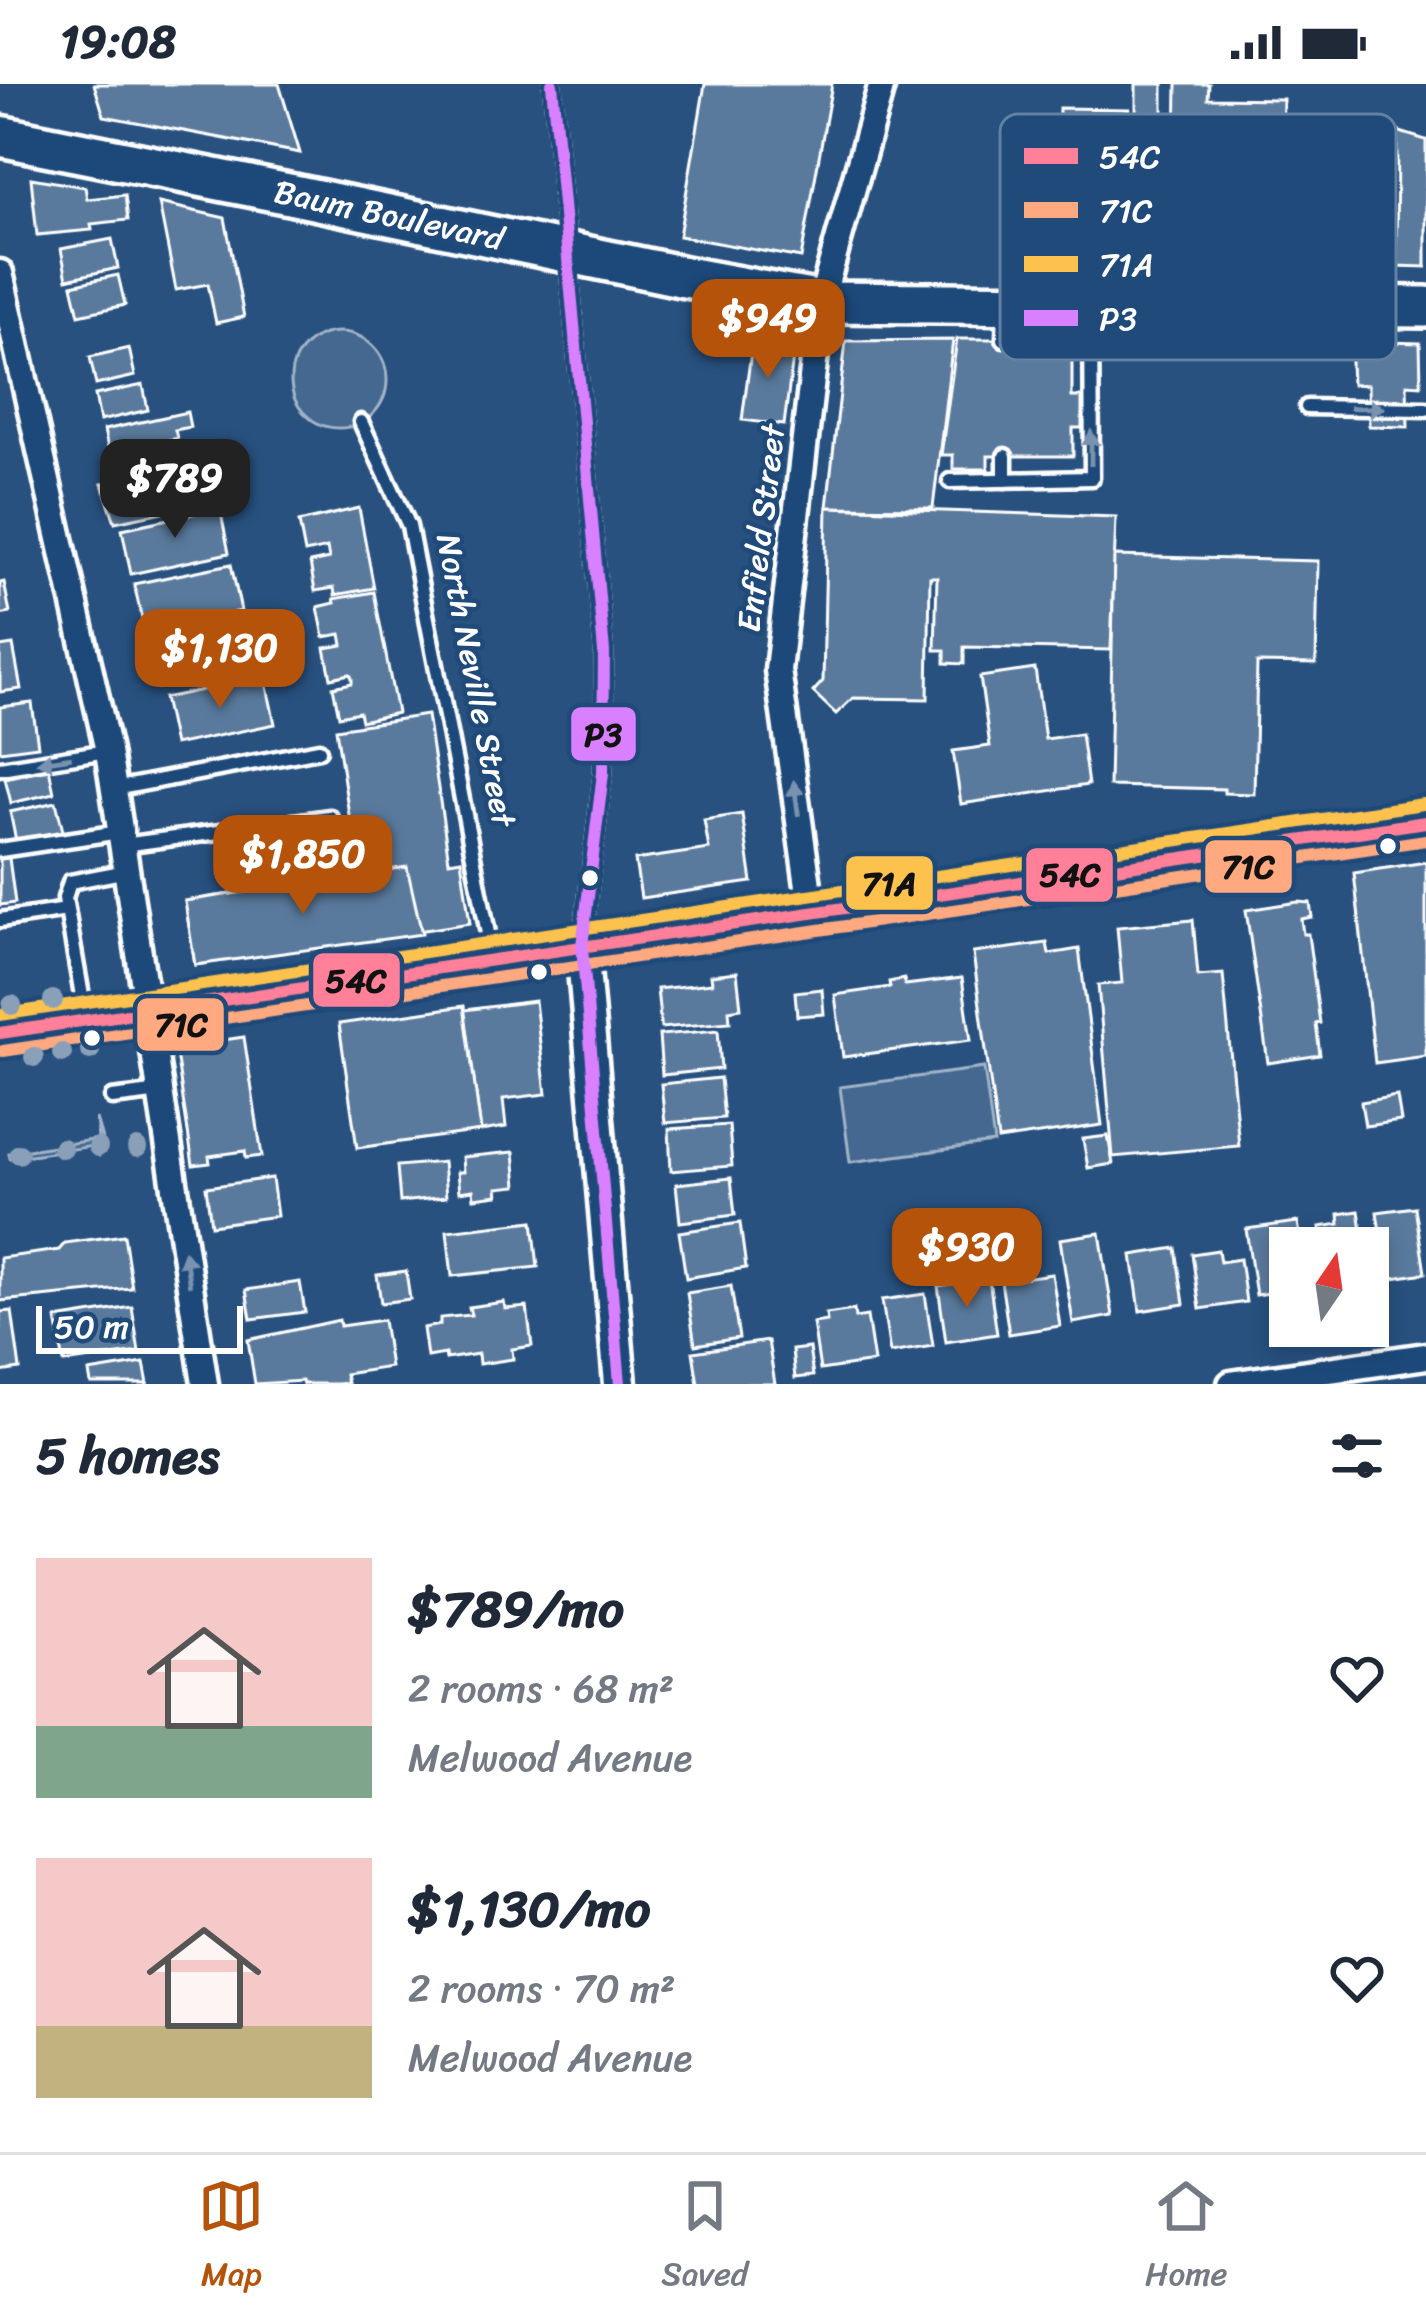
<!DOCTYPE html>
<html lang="en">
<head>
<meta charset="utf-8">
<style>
  body { margin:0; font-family:Sriracha,sans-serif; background:#f2f2f3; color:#1f2937; height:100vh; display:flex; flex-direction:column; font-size:45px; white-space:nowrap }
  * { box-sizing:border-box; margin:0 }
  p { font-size:39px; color:#747a83 }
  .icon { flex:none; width:66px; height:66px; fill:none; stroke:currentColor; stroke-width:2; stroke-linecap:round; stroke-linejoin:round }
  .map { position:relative; height:1300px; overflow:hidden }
  .details { display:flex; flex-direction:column; background:#fff; flex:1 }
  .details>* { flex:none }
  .needle { width:78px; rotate:13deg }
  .fabs { position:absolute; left:1269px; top:1143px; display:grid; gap:24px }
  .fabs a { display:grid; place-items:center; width:120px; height:120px; border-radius:0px; background:#fff; box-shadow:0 6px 18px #0003; font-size:60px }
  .scale { position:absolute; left:36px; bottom:30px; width:207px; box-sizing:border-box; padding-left:12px; border:6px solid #fff; border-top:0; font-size:33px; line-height:42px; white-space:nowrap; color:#fff; -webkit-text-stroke:9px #1f4a7a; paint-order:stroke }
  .price { position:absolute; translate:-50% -102px; padding:0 27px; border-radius:24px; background:#b45309; color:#fff; font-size:39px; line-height:78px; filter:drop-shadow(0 3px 6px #0008) }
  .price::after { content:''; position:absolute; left:50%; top:72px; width:36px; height:27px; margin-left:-18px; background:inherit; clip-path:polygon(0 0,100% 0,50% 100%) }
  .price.current { background:#222; color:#fff }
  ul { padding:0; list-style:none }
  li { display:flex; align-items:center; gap:36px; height:300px; padding:0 36px }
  li span { display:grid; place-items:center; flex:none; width:336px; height:240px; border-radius:0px; color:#555 }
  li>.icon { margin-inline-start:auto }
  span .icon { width:144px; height:144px; fill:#fffc; stroke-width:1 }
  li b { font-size:51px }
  h2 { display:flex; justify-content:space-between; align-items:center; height:144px; padding:0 36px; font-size:51px }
  .status { display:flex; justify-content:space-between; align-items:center; height:84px; padding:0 60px; background:#fff; direction:ltr }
  .status svg { height:33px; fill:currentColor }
  .dock { display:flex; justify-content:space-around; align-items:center; height:168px; border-top:3px solid #e0e1e3; background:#fff; font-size:33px; color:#747a83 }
  .dock a { display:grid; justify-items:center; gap:6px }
  .dock .current { color:#b45309 }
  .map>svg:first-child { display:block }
  .green { fill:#446890; stroke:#a2b4c8; stroke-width:3 }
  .building { fill:#5a7a9d; stroke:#fff; stroke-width:3 }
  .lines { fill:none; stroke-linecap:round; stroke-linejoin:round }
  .service-casing { stroke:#fff; stroke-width:21 }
  .minor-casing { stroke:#fff; stroke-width:33 }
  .tertiary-casing { stroke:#fff; stroke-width:39 }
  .secondary-casing { stroke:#fff; stroke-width:42 }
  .primary-casing { stroke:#fff; stroke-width:48 }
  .service { stroke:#1f4a7a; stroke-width:12 }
  .minor { stroke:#1f4a7a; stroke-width:24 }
  .tertiary { stroke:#1f4a7a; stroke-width:30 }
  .secondary { stroke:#1f4a7a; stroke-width:33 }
  .primary { stroke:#1f4a7a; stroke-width:39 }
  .primary-bridge-casing { stroke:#fff; stroke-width:48; stroke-linecap:butt }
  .primary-bridge { stroke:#1f4a7a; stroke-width:39 }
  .bus-1-casing { stroke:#1f4a7a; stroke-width:21 }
  .bus-2-casing { stroke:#1f4a7a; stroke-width:21 }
  .bus-3-casing { stroke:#1f4a7a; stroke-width:21 }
  .bus-4-casing { stroke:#1f4a7a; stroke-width:21 }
  .bus-1 { stroke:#ff8098; stroke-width:12 }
  .bus-2 { stroke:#ffa980; stroke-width:12 }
  .bus-3 { stroke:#fcc24d; stroke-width:12 }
  .bus-4 { stroke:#d880ff; stroke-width:12 }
  .tree { fill:#8aa0b9 }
  .oneway { fill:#7992af }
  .bus-dot { fill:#fff; stroke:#1f4a7a; stroke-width:4.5 }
  .labels { text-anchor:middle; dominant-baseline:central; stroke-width:9; stroke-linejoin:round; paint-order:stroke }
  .street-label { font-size:33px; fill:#fff; stroke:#1f4a7a }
  .key { fill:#1f4a7a; stroke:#6280a2; stroke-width:3 }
  .key-label { font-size:33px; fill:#fff }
  .line-badge { stroke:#1f4a7a; stroke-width:4.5 }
  .pale-badge-label { font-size:33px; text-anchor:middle; font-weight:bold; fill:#111 }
</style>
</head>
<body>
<div class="status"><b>19:08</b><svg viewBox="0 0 49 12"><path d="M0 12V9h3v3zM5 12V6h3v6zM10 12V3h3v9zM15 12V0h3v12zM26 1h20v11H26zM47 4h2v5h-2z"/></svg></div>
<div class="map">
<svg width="1426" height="1300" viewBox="0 0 1426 1300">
  <rect width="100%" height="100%" fill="#28517f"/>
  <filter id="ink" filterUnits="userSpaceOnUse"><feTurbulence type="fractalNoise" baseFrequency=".00833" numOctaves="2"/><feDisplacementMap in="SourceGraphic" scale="24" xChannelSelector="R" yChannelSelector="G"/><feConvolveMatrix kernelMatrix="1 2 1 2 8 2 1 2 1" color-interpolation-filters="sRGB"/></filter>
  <g filter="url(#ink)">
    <g class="green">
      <circle cx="339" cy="296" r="48"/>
      <path d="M984 984 994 1059 850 1078 840 1003Z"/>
      <path d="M96 1034 103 1059 99 1071 93 1062 10 1074 9 1069 98 1055Z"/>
    </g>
    <g class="building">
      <path d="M94 0H279L300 69 104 32Z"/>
      <path d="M705 0H832L801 174 679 152Z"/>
      <path d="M1136 0H1163V37L1136 36Z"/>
      <path d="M1177 0H1209L1208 14 1283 15 1279 180 1174 178Z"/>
      <path d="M1059 24 1129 25 1128 148H1089L1088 181 1057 180Z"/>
      <path d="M1397 47 1426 56V183L1396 182Z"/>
      <path d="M31 94 85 103 87 115 125 111 128 136 91 140 92 146 37 151Z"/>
      <path d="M159 119 225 134 244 233 216 239 208 200 176 206Z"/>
      <path d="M112 155 118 184 67 195 61 165Z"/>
      <path d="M118 191 125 221 79 231 72 201Z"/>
      <path d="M753 253 795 258 784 341 742 336Z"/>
      <path d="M957 255H1072V313H1082V344H1073V372H988V385H953V371H941Z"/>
      <path d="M953 256 933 424 827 423 846 257Z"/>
      <path d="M1350 257 1420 259 1421 301 1407 300 1408 343 1369 342 1368 301 1352 300Z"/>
      <path d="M129 264 135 292 96 301 90 273Z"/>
      <path d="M143 301 148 326 100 337 95 311Z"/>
      <path d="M187 328 190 343 175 346 177 354 134 364 135 369 110 374 104 346Z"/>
      <path d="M200 373 210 418 115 438 102 400 108 399 107 393Z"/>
      <path d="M827 423 1116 433 1111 566 964 563V580L945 579V566H935L937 493H930L928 615 853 614 836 630 813 608 823 597Z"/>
      <path d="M220 424 229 469 131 490 122 445Z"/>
      <path d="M359 424 374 504 335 511 334 504 315 507 310 479 329 475 327 464 305 469 299 438Z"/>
      <path d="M1114 472 1318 477 1316 580 1257 579 1254 710 1224 709V705L1109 702Z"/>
      <path d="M231 480 241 527 145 548 134 500Z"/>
      <path d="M4 498 10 529 0 531V499Z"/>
      <path d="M374 508 397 629 361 637 359 628 339 632 333 603 352 599V594L350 590 331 594 325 564 343 561 341 550 324 553 318 523 335 519 334 515Z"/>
      <path d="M249 536 258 583 158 604 148 557Z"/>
      <path d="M13 561 21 605 0 608V563Z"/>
      <path d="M1035 585 1045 655 1081 650 1088 701 961 720 953 667 990 662 980 593Z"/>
      <path d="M265 593 275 640 174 661 164 614Z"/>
      <path d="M32 619 38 662 0 667V623Z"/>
      <path d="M427 631 449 777 461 775 470 839 195 881 185 817 358 790 336 645Z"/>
      <path d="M49 684 54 709 11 719 5 694Z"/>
      <path d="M56 718 63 747 16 757 10 728Z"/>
      <path d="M742 730 752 798 641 814 635 776 709 765 704 736Z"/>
      <path d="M9 774 15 819 0 821V775Z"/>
      <path d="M1426 778V972L1375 979 1354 789Z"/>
      <path d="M407 783 422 850 195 881 185 817Z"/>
      <path d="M1298 818 1310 819 1312 833 1301 835 1303 850H1308L1320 939 1316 940 1320 971 1268 979 1246 826Z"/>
      <path d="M1193 836 1198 892 1223 890 1239 1062 1113 1073 1098 901 1122 899 1117 843Z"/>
      <path d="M1047 859 1049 870 1079 865 1102 1041 998 1056 973 869Z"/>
      <path d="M737 888 741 924 729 926 730 938 661 944 657 905 712 899 711 891Z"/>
      <path d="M962 894 971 956 843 973 835 911 890 903 889 898 904 895 905 901Z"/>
      <path d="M822 905 824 930 797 932 795 908Z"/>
      <path d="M535 917 546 1010 503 1015 506 1043 481 1047 464 926Z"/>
      <path d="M464 922 481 1047 357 1064 339 940Z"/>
      <path d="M718 946 721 985 662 991 659 951Z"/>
      <path d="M244 953 262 1072 246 1074 245 1067 209 1072 210 1079 193 1081 175 963Z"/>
      <path d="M720 994 724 1034 665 1039 661 1000Z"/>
      <path d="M1397 1012 1401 1037 1365 1042 1361 1018Z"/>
      <path d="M729 1041 732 1082 671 1087 669 1045Z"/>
      <path d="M1108 1052 1113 1080 1088 1084 1083 1055Z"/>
      <path d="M514 1068 517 1102 497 1104 498 1111 474 1114 473 1106 459 1108 457 1088H463L462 1073Z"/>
      <path d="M443 1078 446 1113 400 1118 397 1082Z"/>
      <path d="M272 1094 277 1132 211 1141 206 1103Z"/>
      <path d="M731 1094 735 1131 680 1138 676 1100Z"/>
      <path d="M1415 1123 1425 1189 1387 1195 1377 1128Z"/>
      <path d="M1359 1127 1365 1164H1324L1320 1143 1340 1140 1339 1130Z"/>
      <path d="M533 1137 538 1183 452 1192 447 1147Z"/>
      <path d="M1298 1138 1302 1164H1290V1206L1256 1211 1246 1145Z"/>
      <path d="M740 1139 746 1184 686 1194 679 1148Z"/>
      <path d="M1100 1149 1113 1232 1073 1239 1060 1155Z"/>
      <path d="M124 1151 132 1204 0 1217V1174L59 1166 65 1159Z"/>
      <path d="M1176 1164 1184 1220 1140 1227 1132 1171Z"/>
      <path d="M1218 1166 1220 1178 1240 1175 1246 1218 1200 1225 1192 1170Z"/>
      <path d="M406 1187 410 1215 381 1219 377 1191Z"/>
      <path d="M1052 1190 1060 1242 1009 1250 1001 1197Z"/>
      <path d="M989 1195 997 1250 946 1258 938 1202Z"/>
      <path d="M300 1198 305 1228 251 1235 246 1206Z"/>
      <path d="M731 1202 739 1254 695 1261 687 1209Z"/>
      <path d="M925 1210 933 1262 890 1269 882 1216Z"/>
      <path d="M504 1218 505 1225 527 1223 532 1262 512 1265 513 1275 479 1280 478 1270 446 1275 445 1270 427 1273 423 1244 440 1241V1234L471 1231 469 1223Z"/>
      <path d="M132 1223 139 1268 64 1279 56 1235Z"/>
      <path d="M854 1226 855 1234 867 1232 874 1278 820 1286 813 1239 827 1237 826 1230Z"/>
      <path d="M12 1227 20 1285 0 1288V1228Z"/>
      <path d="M339 1236 340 1242 383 1236 390 1283 345 1290 347 1299 337 1300H303L302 1297 255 1300 248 1256Z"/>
      <path d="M768 1257 775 1300H698L693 1268Z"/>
      <path d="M809 1264 813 1292 795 1294 792 1266Z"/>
      <path d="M144 1279 148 1300H91L89 1288Z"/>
    </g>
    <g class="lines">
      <g class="service-casing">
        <g id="service">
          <path d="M552 0 604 568 603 689 582 861"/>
          <path d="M1004 255 1005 223"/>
          <path d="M1307 323 1426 325"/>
          <path d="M361 338 409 442 493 875"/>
          <path d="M1005 396V372"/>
          <path d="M950 397 1092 394 1091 223"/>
          <path d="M0 684 107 667"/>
          <path d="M114 705 319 666"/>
          <path d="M123 761 330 733"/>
          <path d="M0 766 120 748"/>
          <path d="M0 836 67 826"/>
          <path d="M86 935 65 814 70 798 127 787"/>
          <path d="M112 1014 161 1008"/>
        </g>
      </g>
      <g class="minor-casing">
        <g id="minor">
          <path d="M0 189 108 667 205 1300"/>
          <path d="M812 830 778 586 821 218 882 0"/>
          <path d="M1231 1300 1426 1272"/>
        </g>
      </g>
      <g class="tertiary-casing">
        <path id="tertiary" d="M582 862 620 1300"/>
      </g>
      <g class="secondary-casing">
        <path id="secondary" d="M0 949 1426 738"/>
      </g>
      <g class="primary-casing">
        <g id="primary">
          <path d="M0 52 294 111"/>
          <path d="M680 192 821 218 1426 223"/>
        </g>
      </g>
      <use href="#service" class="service"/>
      <use href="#minor" class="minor"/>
      <use href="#tertiary" class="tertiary"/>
      <use href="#secondary" class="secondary"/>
      <use href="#primary" class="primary"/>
      <g class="primary-bridge-casing">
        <path id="primary-bridge" d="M294 111 680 192"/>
      </g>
      <use href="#primary-bridge" class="primary-bridge"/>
      <g class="bus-1-casing">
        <path id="bus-1" d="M0 949 1426 738"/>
      </g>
      <g class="bus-2-casing">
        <path id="bus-2" d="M3 967 1426 756"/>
      </g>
      <g class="bus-3-casing">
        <path id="bus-3" d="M0 931 1423 720"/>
      </g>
      <g class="bus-4-casing">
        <path id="bus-4" d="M552 0 604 568 603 689 582 862 620 1300"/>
      </g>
      <use href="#bus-1" class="bus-1"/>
      <use href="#bus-2" class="bus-2"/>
      <use href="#bus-3" class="bus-3"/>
      <use href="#bus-4" class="bus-4"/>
    </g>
    <g class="tree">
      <circle cx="53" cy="916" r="10"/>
      <circle cx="12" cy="921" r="10"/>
      <circle cx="90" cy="966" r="10"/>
      <circle cx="62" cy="969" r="10"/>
      <circle cx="34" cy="973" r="10"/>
      <circle cx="98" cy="1063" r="10"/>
      <circle cx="62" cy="1064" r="10"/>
      <circle cx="137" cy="1064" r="10"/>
      <circle cx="19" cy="1070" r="10"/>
    </g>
    <defs><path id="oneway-solid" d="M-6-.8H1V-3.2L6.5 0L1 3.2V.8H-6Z" transform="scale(3)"/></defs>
    <g class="oneway">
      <use href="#oneway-solid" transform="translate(1367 324) rotate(1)"/>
      <use href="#oneway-solid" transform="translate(1091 364) rotate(-90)"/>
      <use href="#oneway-solid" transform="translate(54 676) rotate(171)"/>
      <use href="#oneway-solid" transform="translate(796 714) rotate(-98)"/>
      <use href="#oneway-solid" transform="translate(187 1184) rotate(-99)"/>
    </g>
  </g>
  <g class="bus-dot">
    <circle cx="1388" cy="762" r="10"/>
    <circle cx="590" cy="794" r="10"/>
    <circle cx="539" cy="888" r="10"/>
    <circle cx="92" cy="954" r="10"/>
  </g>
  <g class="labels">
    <g class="street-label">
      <text transform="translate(389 131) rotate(12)">Baum Boulevard</text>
      <text transform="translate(761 444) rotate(-83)">Enfield Street</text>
      <text transform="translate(476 596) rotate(79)">North Neville Street</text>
    </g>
  </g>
  <rect x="1000" y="30" width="396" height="246" rx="18" class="key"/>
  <rect x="1024" y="64" width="54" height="16" fill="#ff8098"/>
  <rect x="1024" y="118" width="54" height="16" fill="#ffa980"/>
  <rect x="1024" y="172" width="54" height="16" fill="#fcc24d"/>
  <rect x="1024" y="226" width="54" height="16" fill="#d880ff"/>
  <g class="key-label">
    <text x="1099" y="84">54C</text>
    <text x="1099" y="138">71C</text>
    <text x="1099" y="192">71A</text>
    <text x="1099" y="246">P3</text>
  </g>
  <g class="line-badge">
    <rect x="569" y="621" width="69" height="58" rx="12" fill="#d880ff"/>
    <rect x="1203" y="754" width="91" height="57" rx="12" fill="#ffa980"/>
    <rect x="1024" y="762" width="91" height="58" rx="12" fill="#ff8098"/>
    <rect x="844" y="770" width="91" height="58" rx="12" fill="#fcc24d"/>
    <rect x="311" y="867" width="91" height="58" rx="12" fill="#ff8098"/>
    <rect x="135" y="912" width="91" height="57" rx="12" fill="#ffa980"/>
  </g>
  <g class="pale-badge-label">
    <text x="603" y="662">P3</text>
    <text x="1248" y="794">71C</text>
    <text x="1070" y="802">54C</text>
    <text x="889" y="811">71A</text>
    <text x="356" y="908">54C</text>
    <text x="181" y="952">71C</text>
  </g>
</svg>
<div class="fabs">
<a><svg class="needle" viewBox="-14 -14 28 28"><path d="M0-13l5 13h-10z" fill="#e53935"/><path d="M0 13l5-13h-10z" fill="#747a83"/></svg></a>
</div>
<div class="scale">50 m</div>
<b class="price" style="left:768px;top:297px">$949</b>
<b class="price current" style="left:175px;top:457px">$789</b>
<b class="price" style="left:220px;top:627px">$1,130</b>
<b class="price" style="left:303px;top:833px">$1,850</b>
<b class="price" style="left:967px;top:1226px">$930</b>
</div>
<section class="details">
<h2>5 homes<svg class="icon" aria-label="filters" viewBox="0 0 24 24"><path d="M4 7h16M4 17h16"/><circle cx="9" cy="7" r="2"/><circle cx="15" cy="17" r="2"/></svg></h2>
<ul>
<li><span style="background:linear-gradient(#f6c9c9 70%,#7fa58c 0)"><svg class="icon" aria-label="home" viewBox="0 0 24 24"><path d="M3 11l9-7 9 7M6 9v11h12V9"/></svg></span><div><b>$789/mo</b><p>2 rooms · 68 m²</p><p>Melwood Avenue</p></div><svg class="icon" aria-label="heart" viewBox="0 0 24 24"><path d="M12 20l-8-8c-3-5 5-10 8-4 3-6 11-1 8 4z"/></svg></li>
<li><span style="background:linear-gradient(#f6c9c9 70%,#c2b280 0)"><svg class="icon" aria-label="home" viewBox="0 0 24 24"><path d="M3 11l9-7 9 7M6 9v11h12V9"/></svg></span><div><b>$1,130/mo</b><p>2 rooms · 70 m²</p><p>Melwood Avenue</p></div><svg class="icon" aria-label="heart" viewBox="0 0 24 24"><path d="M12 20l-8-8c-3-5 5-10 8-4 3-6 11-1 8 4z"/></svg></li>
</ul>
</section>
<nav class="dock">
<a class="current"><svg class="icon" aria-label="map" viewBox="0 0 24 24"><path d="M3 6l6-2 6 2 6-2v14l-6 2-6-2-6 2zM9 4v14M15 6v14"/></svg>Map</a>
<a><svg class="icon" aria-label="saved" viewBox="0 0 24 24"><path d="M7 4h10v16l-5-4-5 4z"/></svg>Saved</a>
<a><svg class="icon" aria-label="home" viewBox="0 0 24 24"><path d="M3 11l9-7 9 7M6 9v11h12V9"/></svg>Home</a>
</nav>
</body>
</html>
